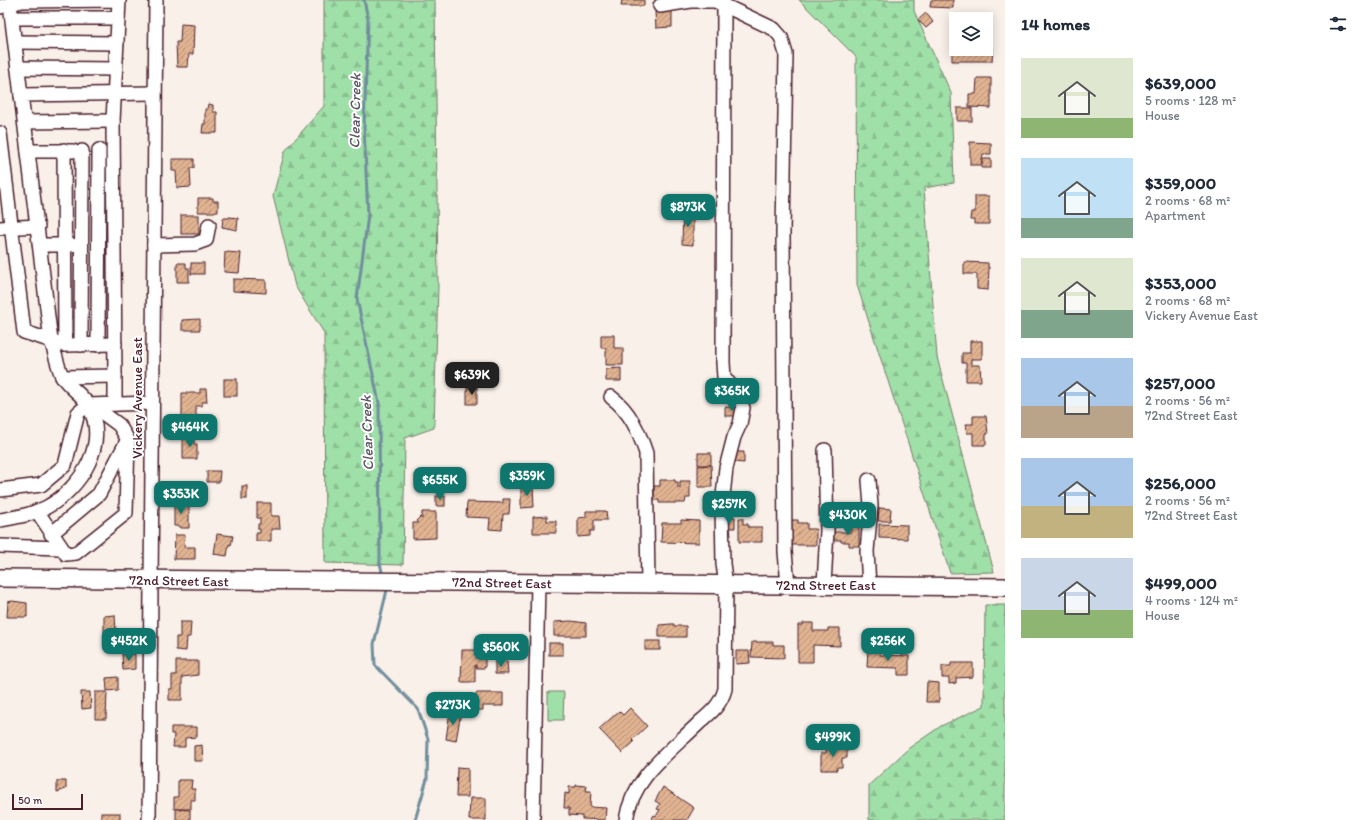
<!DOCTYPE html>
<html lang="en">
<head>
<meta charset="utf-8">
<style>
  body { margin:0; font-family:Itim,sans-serif; background:#f6f6f7; color:#1f2937; height:100vh; display:flex; flex-direction:column; font-size:15px; white-space:nowrap }
  * { box-sizing:border-box; margin:0 }
  p { font-size:13px; color:#747a83 }
  .icon { flex:none; width:22px; height:22px; fill:none; stroke:currentColor; stroke-width:2; stroke-linecap:round; stroke-linejoin:round }
  .map { position:relative; flex:1; overflow:hidden }
  .panel { display:flex; flex-direction:column; background:#fff; width:360px }
  .panel>* { flex:none }
  .tools { position:absolute; left:949px; top:12px; display:grid; gap:8px }
  .tools a { display:grid; place-items:center; width:44px; height:44px; border-radius:0px; background:#fff; box-shadow:0 2px 10px #0003; font-size:20px }
  .scale { position:absolute; left:12px; bottom:10px; width:71px; box-sizing:border-box; padding-left:4px; border:2px solid #4a1f2b; border-top:0; font-size:11px; line-height:14px; white-space:nowrap; color:#4a1f2b; -webkit-text-stroke:3px #fff; paint-order:stroke }
  .price { position:absolute; translate:-50% -34px; padding:0 9px; border-radius:8px; background:#0f766e; color:#fff; font-size:13px; line-height:26px; filter:drop-shadow(0 1px 2px #0008) }
  .price::after { content:''; position:absolute; left:50%; top:24px; width:12px; height:9px; margin-left:-6px; background:inherit; clip-path:polygon(0 0,100% 0,50% 100%) }
  .price.selected { background:#222; color:#fff }
  ul { padding:0; list-style:none }
  li { display:flex; align-items:center; gap:12px; height:100px; padding:0 16px }
  li span { display:grid; place-items:center; flex:none; width:112px; height:80px; border-radius:0px; color:#555 }
  li>.icon { margin-inline-start:auto }
  span .icon { width:48px; height:48px; fill:#fffc; stroke-width:1 }
  li b { font-size:17px }
  h2 { display:flex; justify-content:space-between; align-items:center; height:48px; padding:0 16px; font-size:17px }
  main { display:flex; flex:1; min-height:0 }
  .map>svg:first-child { display:block }
  .forest { fill:url(#forest-firs); stroke:#747f6a }
  .park { fill:#9fdfa8; stroke:#747f6a }
  .lines { fill:none; stroke-linecap:round; stroke-linejoin:round }
  .stream { stroke:#708e9d; stroke-width:3 }
  .building { fill:url(#building-hatch); stroke:#4a1f2b }
  .minor-casing { stroke:#4a1f2b; stroke-width:16 }
  .major-casing { stroke:#4a1f2b; stroke-width:20 }
  .minor { stroke:#fff; stroke-width:13 }
  .major { stroke:#fff; stroke-width:17 }
  .labels { text-anchor:middle; dominant-baseline:central; stroke-width:4; stroke-linejoin:round; paint-order:stroke }
  .street-label { font-size:14px; fill:#4a1f2b; stroke:#fff }
  .water-label { font-size:15px; font-style:italic; fill:#5d5664; stroke:#fff }
</style>
</head>
<body>
<main>
<div class="map">
<svg width="1005" height="820" viewBox="0 0 1005 820">
  <defs>
    <pattern id="forest-firs" width="22" height="20" patternUnits="userSpaceOnUse"><rect width="22" height="20" fill="#9fdfa8"/><path d="M5 1l3.5 6h-7zM16 11l3.5 6h-7z" fill="#8abf91"/></pattern>
    <pattern id="building-hatch" width="6" height="6" patternUnits="userSpaceOnUse"><rect width="6" height="6" fill="#e0b391"/><path d="M-1 1l2-2M0 6l6-6M5 7l2-2" fill="none" stroke="#b89177"/></pattern>
  </defs>
  <rect width="100%" height="100%" fill="#f9f0e9"/>
  <filter id="ink" filterUnits="userSpaceOnUse"><feTurbulence type="fractalNoise" baseFrequency=".025" numOctaves="2"/><feDisplacementMap in="SourceGraphic" scale="8" xChannelSelector="R" yChannelSelector="G"/><feConvolveMatrix kernelMatrix="1 2 1 2 8 2 1 2 1" color-interpolation-filters="sRGB"/></filter>
  <g filter="url(#ink)">
    <g class="forest">
      <path d="M324 0H435L438 286 434 428 405 438 403 565 325 563 324 333 295 286 273 196 285 151 324 106Z"/>
      <path d="M799 0H914V11L951 93 954 183 924 188 937 357 994 572 950 573 857 285 856 57Z"/>
      <path d="M985 605H1005V820H869V785L909 748 941 726 984 706Z"/>
    </g>
    <path class="park" d="M548 692H564L563 720H548Z"/>
    <g class="lines">
      <g class="stream">
        <path d="M364 0 368 19 364 127 368 215 357 299 379 403 380 563 383 576"/>
        <path d="M386 587 387 590 374 644 375 665 418 709 428 739 427 779 415 820"/>
      </g>
    </g>
    <g class="building">
      <path d="M622 0H644V6H621Z"/>
      <path d="M931 0H953V8L930 7Z"/>
      <path d="M672 11V27L656 28 655 12Z"/>
      <path d="M926 13 933 22 926 28 918 20Z"/>
      <path d="M986 22H989V48H993L992 61H952V45H956V49H986Z"/>
      <path d="M181 24 194 25 193 54H189L188 67H177L176 42H180Z"/>
      <path d="M977 78H991V108L969 107V94H976Z"/>
      <path d="M208 104 213 105V112H217V133H202L203 124H205V109H207Z"/>
      <rect x="957" y="108" width="15" height="13"/>
      <path d="M970 142 991 143V154H983L981 165H970Z"/>
      <path d="M172 159H194V168H190L191 187 177 188 176 171H172Z"/>
      <rect x="982" y="159" width="9" height="9"/>
      <path d="M975 196H989V224H974V220H970L971 212H975Z"/>
      <path d="M198 198H213V201H218V212H198Z"/>
      <path d="M683 211H693V245L682 244Z"/>
      <rect x="181" y="215" width="18" height="19"/>
      <path d="M229 217 238 218 237 230 222 227 223 218H229Z"/>
      <path d="M225 252 241 253 239 273 224 272Z"/>
      <path d="M964 262 988 263V267H989L988 290 977 289V274H964Z"/>
      <path d="M177 263H186V268H189V282H177Z"/>
      <rect x="191" y="263" width="13" height="11"/>
      <path d="M233 279 266 280V293L233 291Z"/>
      <path d="M200 319V330H182V320Z"/>
      <path d="M601 335H614V348H623V365H606V348H601Z"/>
      <path d="M970 341H982V359H971V365H980L981 381H966V363H962V353H970Z"/>
      <path d="M621 368V381H606V369Z"/>
      <rect x="224" y="379" width="13" height="17"/>
      <rect x="467" y="387" width="10" height="17"/>
      <path d="M200 389H206L207 402H202V406H196V416H201V419L182 418V393H200Z"/>
      <path d="M725 407 739 408 738 416H725Z"/>
      <path d="M973 416H986L988 434H986V445H973V433H967L966 424H973Z"/>
      <path d="M183 436H194V444H197V459H183Z"/>
      <path d="M734 452H744V463L734 462Z"/>
      <rect x="698" y="453" width="13" height="12"/>
      <path d="M711 465 712 487H698V466Z"/>
      <path d="M207 471H220L219 482H207Z"/>
      <path d="M660 480H675V482H678V488H680V481H690V498H686L685 503H659V500H654V486H660Z"/>
      <rect x="242" y="486" width="5" height="13"/>
      <path d="M521 486H533L534 507 521 508Z"/>
      <rect x="436" y="496" width="9" height="10"/>
      <path d="M503 499H510L509 514H503L502 530 489 529 490 518 466 517 467 502 503 503Z"/>
      <path d="M174 501H182V505H189V528H180V526H174Z"/>
      <path d="M257 503H271V516H279L280 529H271V541H256V533H260V529H258V524H260V518H257Z"/>
      <path d="M879 508 891 509 890 521H878Z"/>
      <path d="M586 511H606L607 520H594V531H590V536L578 537V518L586 517Z"/>
      <path d="M422 512H436V538L413 539V523H418L416 521 420 517 422 519Z"/>
      <path d="M547 516V521H556V533H533V517Z"/>
      <rect x="830" y="516" width="10" height="11"/>
      <path d="M735 517V528H730L731 535H725L724 518Z"/>
      <path d="M739 518H743V524H748V527H762V542H739Z"/>
      <path d="M681 520 699 521V543L661 542 662 523H681Z"/>
      <path d="M791 520H798V523H807V529H816V545H791Z"/>
      <path d="M879 524 907 525V539L879 538Z"/>
      <path d="M851 526H859V546H849V542H841V540H831V532H851Z"/>
      <path d="M217 534 233 536 231 545 229 544 227 556 214 554Z"/>
      <path d="M175 535H185L184 547H195V559H174Z"/>
      <path d="M12 601 27 603V617H7L8 602Z"/>
      <path d="M115 615 116 632H104V616Z"/>
      <path d="M571 621 586 623V636H554V622Z"/>
      <path d="M180 622H191L190 637H187L186 651 176 650V637H180Z"/>
      <path d="M803 623H813V631H828V628H840V646L813 645V662H798V625H803Z"/>
      <path d="M671 624H674V626H686V637H659V625Z"/>
      <rect x="645" y="641" width="15" height="9"/>
      <path d="M752 642H773V645H784V658L751 657Z"/>
      <rect x="549" y="643" width="14" height="12"/>
      <path d="M868 649H880V655L909 656V675H898V668L867 667Z"/>
      <path d="M462 650H483V652H485V668H476V665H475V682H461Z"/>
      <path d="M736 651H749L750 663 736 664Z"/>
      <path d="M122 654H135V669L123 670Z"/>
      <path d="M176 661H198V675L182 677V700H169V689H172V675H176Z"/>
      <path d="M495 661H507L508 674H495Z"/>
      <path d="M951 663H973V677L956 678V683L949 684V678H942V666H951Z"/>
      <path d="M118 677V690L107 691 106 678Z"/>
      <path d="M927 682 939 683V702H926Z"/>
      <path d="M81 692H90L91 708 82 709Z"/>
      <path d="M95 692H107L106 719H95Z"/>
      <path d="M476 693H503V706H483V710H476Z"/>
      <path d="M630 708 647 726 632 740 634 742 622 753 599 729 619 711 623 715Z"/>
      <path d="M450 711 461 712 456 741 446 739Z"/>
      <path d="M171 727H197V737L185 738V747H173L174 734H171Z"/>
      <path d="M202 745 203 761H194V746Z"/>
      <path d="M829 745 847 746V758H842V767H837V770H821V753H826V749H829Z"/>
      <path d="M457 767 468 768V797H456Z"/>
      <path d="M178 780H192L191 789H195V800H191V809H174V797H178Z"/>
      <path d="M57 781H66V789L57 792Z"/>
      <path d="M576 785 587 786 586 791H591L590 807 606 808 605 820 582 819V816L569 815V808H564L565 793 569 794V787H576Z"/>
      <path d="M663 787 694 808 687 820H651L654 815 656 816 660 810 657 809 660 804 655 801Z"/>
      <path d="M470 798H486V820H469Z"/>
      <path d="M176 809 190 810V820H176Z"/>
      <rect x="101" y="813" width="19" height="7"/>
    </g>
    <g class="lines">
      <g class="minor-casing">
        <g id="minor">
          <path d="M10 4 22 1 119 0 113 121 115 376 62 377"/>
          <path d="M660 6 691 1H715L774 29 781 37 786 54 783 233 785 552 788 585"/>
          <path d="M0 7 10 4 21 95"/>
          <path d="M12 18H118"/>
          <path d="M15 42 117 43"/>
          <path d="M18 68 116 69"/>
          <path d="M25 122 113 121"/>
          <path d="M0 133 24 332 65 345 115 344"/>
          <path d="M64 150 65 345"/>
          <path d="M28 151H73"/>
          <path d="M0 228 38 226"/>
          <path d="M40 245H72"/>
          <path d="M154 245 195 244 206 240 209 225"/>
          <path d="M81 345 82 151"/>
          <path d="M98 345 99 150"/>
          <path d="M115 376V404"/>
          <path d="M611 397C630 411 639 432 646 453L648 584"/>
          <path d="M0 490 41 485 65 465 78 413 88 405 152 403"/>
          <path d="M37 511 66 554 76 553 126 513 128 440 119 425 92 405"/>
          <path d="M0 520C16 517 32 515 47 507 81 488 110 443 88 405 82 394 68 387 62 376 57 365 55 352 51 341L21 95 154 93"/>
          <path d="M51 534 99 494 127 441"/>
          <path d="M0 546 60 548"/>
          <path d="M824 585 827 530 825 450"/>
          <path d="M869 586 867 551 871 506 869 480"/>
          <path d="M149 820 156 0"/>
          <path d="M533 820 538 583"/>
          <path d="M626 820C632 777 671 751 700 722 712 712 721 704 725 689L726 585 723 564 722 505 726 468 734 437 740 424 743 408 739 396 724 377 723 363 724 5"/>
        </g>
      </g>
      <g class="major-casing">
        <path id="major" d="M0 578 1005 587"/>
      </g>
      <use href="#minor" class="minor"/>
      <use href="#major" class="major"/>
    </g>
  </g>
  <g class="labels">
    <g class="street-label">
      <text transform="translate(137 398) rotate(-90)">Vickery Avenue East</text>
      <text transform="translate(179 581) rotate(1)">72nd Street East</text>
      <text transform="translate(502 583) rotate(1)">72nd Street East</text>
      <text x="826" y="585">72nd Street East</text>
    </g>
    <g class="water-label">
      <text transform="translate(355 111) rotate(-89)">Clear Creek</text>
      <text transform="translate(367 433) rotate(-92)">Clear Creek</text>
    </g>
  </g>
</svg>
<div class="tools">
<a><svg class="icon" aria-label="layers" viewBox="0 0 24 24"><path d="M12 4l9 5-9 5-9-5zM3 14l9 5 9-5"/></svg></a>
</div>
<div class="scale">50 m</div>
<b class="price" style="left:688px;top:228px">$873K</b>
<b class="price selected" style="left:472px;top:396px">$639K</b>
<b class="price" style="left:732px;top:412px">$365K</b>
<b class="price" style="left:190px;top:448px">$464K</b>
<b class="price" style="left:527px;top:497px">$359K</b>
<b class="price" style="left:440px;top:501px">$655K</b>
<b class="price" style="left:181px;top:515px">$353K</b>
<b class="price" style="left:729px;top:525px">$257K</b>
<b class="price" style="left:848px;top:536px">$430K</b>
<b class="price" style="left:129px;top:662px">$452K</b>
<b class="price" style="left:888px;top:662px">$256K</b>
<b class="price" style="left:501px;top:668px">$560K</b>
<b class="price" style="left:453px;top:726px">$273K</b>
<b class="price" style="left:833px;top:758px">$499K</b>
</div>
<section class="panel">
<h2>14 homes<svg class="icon" aria-label="filters" viewBox="0 0 24 24"><path d="M4 7h16M4 17h16"/><circle cx="9" cy="7" r="2"/><circle cx="15" cy="17" r="2"/></svg></h2>
<ul>
<li><span style="background:linear-gradient(#dfe7d0 75%,#8fb573 0)"><svg class="icon" aria-label="home" viewBox="0 0 24 24"><path d="M3 11l9-7 9 7M6 9v11h12V9"/></svg></span><div><b>$639,000</b><p>5 rooms · 128 m²</p><p>House</p></div></li>
<li><span style="background:linear-gradient(#bfe0f5 75%,#7fa58c 0)"><svg class="icon" aria-label="home" viewBox="0 0 24 24"><path d="M3 11l9-7 9 7M6 9v11h12V9"/></svg></span><div><b>$359,000</b><p>2 rooms · 68 m²</p><p>Apartment</p></div></li>
<li><span style="background:linear-gradient(#dfe7d0 65%,#7fa58c 0)"><svg class="icon" aria-label="home" viewBox="0 0 24 24"><path d="M3 11l9-7 9 7M6 9v11h12V9"/></svg></span><div><b>$353,000</b><p>2 rooms · 68 m²</p><p>Vickery Avenue East</p></div></li>
<li><span style="background:linear-gradient(#a9c7e8 60%,#b9a48a 0)"><svg class="icon" aria-label="home" viewBox="0 0 24 24"><path d="M3 11l9-7 9 7M6 9v11h12V9"/></svg></span><div><b>$257,000</b><p>2 rooms · 56 m²</p><p>72nd Street East</p></div></li>
<li><span style="background:linear-gradient(#a9c7e8 60%,#c2b280 0)"><svg class="icon" aria-label="home" viewBox="0 0 24 24"><path d="M3 11l9-7 9 7M6 9v11h12V9"/></svg></span><div><b>$256,000</b><p>2 rooms · 56 m²</p><p>72nd Street East</p></div></li>
<li><span style="background:linear-gradient(#c9d6e8 65%,#8fb573 0)"><svg class="icon" aria-label="home" viewBox="0 0 24 24"><path d="M3 11l9-7 9 7M6 9v11h12V9"/></svg></span><div><b>$499,000</b><p>4 rooms · 124 m²</p><p>House</p></div></li>
</ul>
</section>
</main>
</body>
</html>
